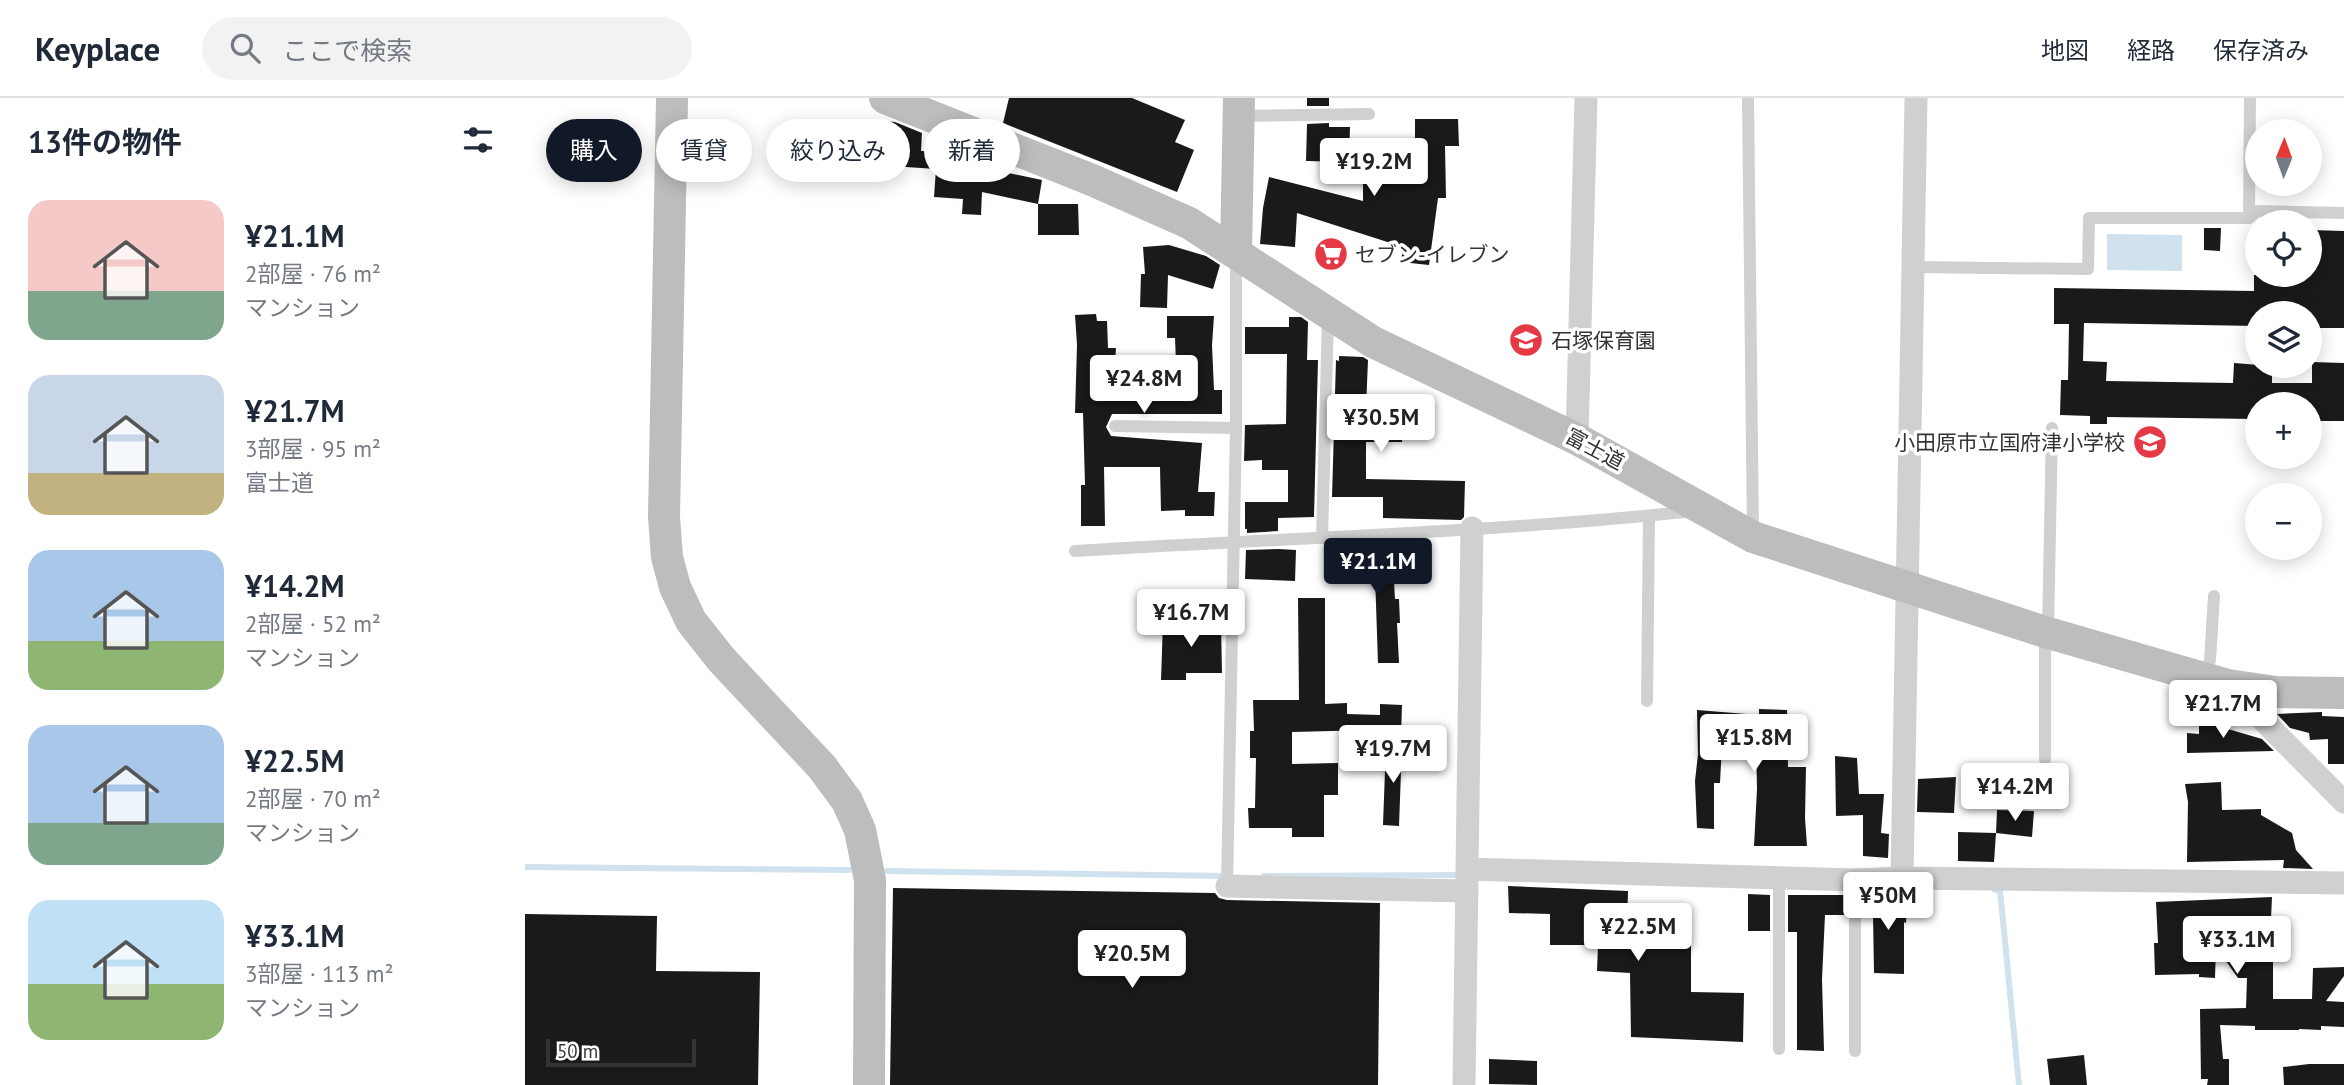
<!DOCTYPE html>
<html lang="ja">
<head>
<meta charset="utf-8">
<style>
  body { margin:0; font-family:"PT Sans","Noto Sans JP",sans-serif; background:#f2f2f3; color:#1f2937; height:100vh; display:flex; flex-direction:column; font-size:26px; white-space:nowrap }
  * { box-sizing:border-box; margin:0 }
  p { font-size:23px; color:#747a83 }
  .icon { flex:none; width:38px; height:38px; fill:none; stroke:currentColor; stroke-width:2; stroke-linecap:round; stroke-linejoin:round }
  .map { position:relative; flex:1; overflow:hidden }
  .sheet { display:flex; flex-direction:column; background:#fff; width:525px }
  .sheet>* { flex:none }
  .guide { position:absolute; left:21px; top:21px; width:665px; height:63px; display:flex; gap:14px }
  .needle { width:46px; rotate:1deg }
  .controls { position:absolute; left:1720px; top:21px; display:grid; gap:14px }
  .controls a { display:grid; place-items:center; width:77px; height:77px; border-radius:50%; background:#fff; box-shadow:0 4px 18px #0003; font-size:35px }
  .scale { position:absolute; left:21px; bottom:18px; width:150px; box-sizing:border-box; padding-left:7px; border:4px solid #333; border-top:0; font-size:19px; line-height:24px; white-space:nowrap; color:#333; -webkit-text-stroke:5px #fff; paint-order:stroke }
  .price { position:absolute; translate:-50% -60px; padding:0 16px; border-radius:7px; background:#fff; color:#222; font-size:23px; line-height:46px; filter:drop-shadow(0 2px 4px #0008) }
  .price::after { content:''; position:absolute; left:50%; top:42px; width:21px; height:16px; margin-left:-10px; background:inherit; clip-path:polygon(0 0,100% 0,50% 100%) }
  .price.current { background:#111827; color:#fff }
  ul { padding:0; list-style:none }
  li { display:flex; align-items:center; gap:21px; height:175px; padding:0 28px }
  li span { display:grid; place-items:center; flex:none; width:196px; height:140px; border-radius:21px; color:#555 }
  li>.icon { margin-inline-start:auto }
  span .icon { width:84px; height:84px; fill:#fffc; stroke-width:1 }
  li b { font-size:30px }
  h2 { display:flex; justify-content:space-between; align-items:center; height:84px; padding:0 28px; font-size:30px }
  .chip { padding:0 24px; border-radius:32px; background:#fff; box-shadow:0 4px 18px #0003; font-size:24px; line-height:63px }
  .chip.current { background:#111827; color:#fff }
  header { display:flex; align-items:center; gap:42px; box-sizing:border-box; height:98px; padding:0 35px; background:#fff; border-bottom:2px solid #e0e1e3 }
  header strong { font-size:33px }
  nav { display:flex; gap:38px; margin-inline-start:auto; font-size:24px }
  .search { width:490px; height:63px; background:#f2f2f3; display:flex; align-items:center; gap:18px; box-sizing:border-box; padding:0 24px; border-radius:38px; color:#747a83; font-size:26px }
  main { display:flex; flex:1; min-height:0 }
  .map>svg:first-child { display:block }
  .water { fill:#cfe2ee }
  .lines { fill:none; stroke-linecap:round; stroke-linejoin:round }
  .stream { stroke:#cfe2ee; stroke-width:6 }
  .building { fill:#1a1a1a }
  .lane { stroke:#d0d0d0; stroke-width:12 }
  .street { stroke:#d0d0d0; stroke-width:23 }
  .secondary { stroke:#bdbdbd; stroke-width:32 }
  .labels { text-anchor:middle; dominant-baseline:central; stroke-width:7; stroke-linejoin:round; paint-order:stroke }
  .poi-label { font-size:21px; fill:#333; stroke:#fff; text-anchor:start }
  .street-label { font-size:21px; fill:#333; stroke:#fff }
</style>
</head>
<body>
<header>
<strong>Keyplace</strong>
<div class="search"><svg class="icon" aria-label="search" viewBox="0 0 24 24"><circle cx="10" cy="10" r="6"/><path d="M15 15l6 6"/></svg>ここで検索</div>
<nav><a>地図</a><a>経路</a><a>保存済み</a></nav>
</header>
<main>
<section class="sheet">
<h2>13件の物件<svg class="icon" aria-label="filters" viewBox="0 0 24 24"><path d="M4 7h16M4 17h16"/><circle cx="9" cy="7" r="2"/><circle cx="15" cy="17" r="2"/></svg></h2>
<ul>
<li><span style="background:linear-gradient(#f6c9c9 65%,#7fa58c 0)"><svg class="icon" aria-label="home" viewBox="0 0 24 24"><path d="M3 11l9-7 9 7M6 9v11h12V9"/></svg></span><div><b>¥21.1M</b><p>2部屋 · 76 m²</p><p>マンション</p></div></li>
<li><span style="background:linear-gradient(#c9d6e8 70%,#c2b280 0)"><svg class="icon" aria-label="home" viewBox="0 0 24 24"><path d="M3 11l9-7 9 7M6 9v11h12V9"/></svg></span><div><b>¥21.7M</b><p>3部屋 · 95 m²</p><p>富士道</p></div></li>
<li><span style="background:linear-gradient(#a9c7e8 65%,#8fb573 0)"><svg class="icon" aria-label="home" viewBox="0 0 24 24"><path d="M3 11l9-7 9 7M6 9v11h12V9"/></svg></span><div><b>¥14.2M</b><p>2部屋 · 52 m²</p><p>マンション</p></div></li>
<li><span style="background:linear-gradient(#a9c7e8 70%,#7fa58c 0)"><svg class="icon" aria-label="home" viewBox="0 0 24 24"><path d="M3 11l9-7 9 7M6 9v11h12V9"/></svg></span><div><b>¥22.5M</b><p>2部屋 · 70 m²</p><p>マンション</p></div></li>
<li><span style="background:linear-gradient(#bfe0f5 60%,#8fb573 0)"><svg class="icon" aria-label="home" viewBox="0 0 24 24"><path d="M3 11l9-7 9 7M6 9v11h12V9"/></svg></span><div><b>¥33.1M</b><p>3部屋 · 113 m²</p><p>マンション</p></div></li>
</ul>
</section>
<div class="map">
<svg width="1819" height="987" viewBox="0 0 1819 987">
  <rect width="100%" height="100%" fill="#fff"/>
  <path class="water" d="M1582 136 1657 137V173L1582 172Z"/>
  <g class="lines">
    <g class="stream">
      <path d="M0 769 324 772"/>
      <path d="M362 773 703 778"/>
      <path d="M739 778 938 777"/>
      <path d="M1470 792H1475L1494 987"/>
    </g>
  </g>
  <g class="building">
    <path d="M484 0H607L660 22 650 44 669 52 652 94 478 25Z"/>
    <rect x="782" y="0" width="22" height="8"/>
    <path d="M890 21H933L934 48H920L921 100H913L904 167 876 164 878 149 772 115 770 149 735 146 738 110 744 79 838 103V64L890 63Z"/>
    <path d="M346 22 370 24 397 35 396 53 422 54 426 63 459 65V70L517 82 513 106 457 94 456 117 437 116 438 101 409 99 411 71 336 66 335 69 307 68V58L268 57 269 27 300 29V37L344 40Z"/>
    <path d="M804 25V29H825L824 64 781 63 782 26Z"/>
    <path d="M513 106H553L554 137H513Z"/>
    <path d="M1679 130H1696L1695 153 1679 152Z"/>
    <path d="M1785 132 1819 133V230H1785V215H1732V228L1559 225 1558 263 1582 264 1581 283 1708 285 1709 265 1747 268V285H1787V264L1819 265V323H1785V306H1732V321L1582 319V326H1565V318L1535 317 1536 282H1543L1544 226H1529V190L1729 193V177H1785Z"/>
    <path d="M644 147 681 158 695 167 688 191 643 177 642 210 615 209 616 176H620L618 149Z"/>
    <path d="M571 216 572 223H582L583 250H591L590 264H598V293L652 291 650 240H642V218H689L687 247 689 292H697V316H587L581 329 586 338 677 345 673 394H690L689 418H660V412L636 413 635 369H579L580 428H556V387H560L558 315H550L552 247 550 217Z"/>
    <path d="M764 219H776L783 224 782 262H793L789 419 753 420V433L722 435V431H720V404H763V372H737V362L719 363 720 327 761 326 762 256H720V229H764Z"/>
    <path d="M814 258 838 259 843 262 841 310H877V344H841V381L940 383 939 419 936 422 858 420V399H807L811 262 814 263Z"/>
    <path d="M867 450 870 501H874L875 525H872L874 565H853L850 477 808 478V460L851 459 850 451Z"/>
    <path d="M753 451 771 452 770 483 720 481 721 452Z"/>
    <path d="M773 500H800V606L822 605V616L855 617V606L877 607 876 638 848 637V632L767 634V666L813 665V697H799V739H767V730H724L723 710H730L731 660H725V633H729L728 602H774Z"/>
    <path d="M638 523 696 525 697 575H661V582H636Z"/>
    <path d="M1234 611 1262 612 1263 669H1281L1280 720 1282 748H1229L1232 691 1231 645 1197 647 1195 685H1189V731L1172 730 1170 683 1173 656 1172 612 1234 617Z"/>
    <path d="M1797 614V618L1819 619V666H1803V641L1785 642 1784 635 1765 630 1752 616Z"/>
    <path d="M1674 624H1703V631L1737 641 1749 653 1662 655V635L1674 636Z"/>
    <path d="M861 646H877L874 728 858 727Z"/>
    <path d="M1310 658 1332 660 1334 696H1359L1356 735 1364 736 1363 760 1338 758V717L1311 718Z"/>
    <path d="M1431 679 1429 715 1392 714 1393 681Z"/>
    <path d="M1696 684 1697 712 1736 711V717L1767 735 1771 752 1788 771 1758 770 1759 762 1662 764 1663 704 1660 686Z"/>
    <path d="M1472 712 1509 713 1507 739 1471 735Z"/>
    <path d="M1433 734 1471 735 1469 764 1433 763Z"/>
    <path d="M983 788 1103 793 1102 830H1166V894L1219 895 1218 944 1106 939 1105 875 1072 873 1073 847H1025V816L984 815Z"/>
    <path d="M368 790 690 795 694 800 702 802 855 805 853 987H365Z"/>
    <path d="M1352 795 1382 801 1381 825 1379 824V876L1349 875 1348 817H1339V797H1352Z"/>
    <path d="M1223 796 1245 797V833H1223Z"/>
    <path d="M1263 797H1321V817H1300L1297 881 1299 953 1272 952V834H1263Z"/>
    <path d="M1747 799 1746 821 1695 818 1696 849H1748V901H1787L1788 870 1819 869V878L1801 903 1819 904V929L1796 928V932L1774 931V932H1730V928L1695 927 1698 961H1704V987H1682L1683 981H1676L1675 911 1721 910 1722 880H1713L1691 849 1690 880 1674 879V876L1630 877 1629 845H1633L1631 804Z"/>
    <path d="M0 816 132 818 131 873 235 874 233 987H0Z"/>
    <path d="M1559 957 1562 987H1525L1522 961Z"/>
    <path d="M964 961 1012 963V987L964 986Z"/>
    <path d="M1784 966H1819V987H1759L1758 969Z"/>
  </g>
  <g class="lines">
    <g class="lane">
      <path d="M1223 0 1228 437"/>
      <path d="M714 18 844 16"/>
      <path d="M1724 120 1725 0"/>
      <path d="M1388 169 1563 171 1564 120H1724L1732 113 1819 115"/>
      <path d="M590 328 711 330"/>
      <path d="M797 440 803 219"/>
      <path d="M550 453C756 440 962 435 1168 413"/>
      <path d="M1520 534V661"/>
      <path d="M1523 534 1527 330"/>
      <path d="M1681 580 1685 562 1689 498"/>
      <path d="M1122 603 1124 418"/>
      <path d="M1254 779V951"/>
      <path d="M702 788 711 330V158"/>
      <path d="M1330 953V782"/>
    </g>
    <g class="street">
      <path d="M1391 0 1377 780 1819 785"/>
      <path d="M1052 341 1061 0"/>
      <path d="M947 430 942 771 1330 782 1377 780"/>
      <path d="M1703 587 1819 704"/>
      <path d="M702 788 942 793"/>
      <path d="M939 987 942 778"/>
    </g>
    <g class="secondary">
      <path d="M147 0 139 419 142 459 150 489 166 523 196 561 297 669 322 703 335 732 345 782 344 987"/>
      <path d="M360 0 567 82 664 125 848 244 1052 341 1228 439 1520 534 1703 587 1751 594 1819 595"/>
      <path d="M711 154 714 0"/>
    </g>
  </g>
  <defs>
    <g id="supermarket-disc" transform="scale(1.75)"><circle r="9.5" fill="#e63946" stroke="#fff"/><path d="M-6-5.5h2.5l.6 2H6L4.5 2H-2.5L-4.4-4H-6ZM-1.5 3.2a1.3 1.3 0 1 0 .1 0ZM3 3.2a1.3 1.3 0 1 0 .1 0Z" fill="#fff"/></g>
    <g id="school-disc" transform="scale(1.75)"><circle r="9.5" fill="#e63946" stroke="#fff"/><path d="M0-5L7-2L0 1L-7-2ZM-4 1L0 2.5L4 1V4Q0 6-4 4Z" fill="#fff"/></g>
  </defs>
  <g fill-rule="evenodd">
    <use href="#supermarket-disc" x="806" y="156"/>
    <use href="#school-disc" x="1001" y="242"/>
    <use href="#school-disc" x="1625" y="344"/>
  </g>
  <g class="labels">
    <g class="poi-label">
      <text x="830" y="156">セブン-イレブン</text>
      <text x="1026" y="242">石塚保育園</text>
      <text x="1600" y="344" text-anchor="end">小田原市立国府津小学校</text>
    </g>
    <g class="street-label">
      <text transform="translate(1070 351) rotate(28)">富士道</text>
    </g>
  </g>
</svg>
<div class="controls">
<a><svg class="needle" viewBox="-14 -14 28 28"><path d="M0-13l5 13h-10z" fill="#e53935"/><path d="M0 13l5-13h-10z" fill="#747a83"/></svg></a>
<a><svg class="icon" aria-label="locate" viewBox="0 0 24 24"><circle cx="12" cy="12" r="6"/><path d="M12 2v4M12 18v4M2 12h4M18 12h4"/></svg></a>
<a><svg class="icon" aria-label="layers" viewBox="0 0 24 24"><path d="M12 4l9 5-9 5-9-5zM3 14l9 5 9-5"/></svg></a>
<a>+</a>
<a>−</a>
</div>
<div class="scale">50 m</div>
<b class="price" style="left:849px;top:100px">¥19.2M</b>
<b class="price" style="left:619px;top:317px">¥24.8M</b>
<b class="price" style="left:856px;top:356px">¥30.5M</b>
<b class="price current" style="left:853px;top:500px">¥21.1M</b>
<b class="price" style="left:666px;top:551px">¥16.7M</b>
<b class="price" style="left:1698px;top:642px">¥21.7M</b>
<b class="price" style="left:1229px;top:676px">¥15.8M</b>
<b class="price" style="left:868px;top:687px">¥19.7M</b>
<b class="price" style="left:1490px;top:725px">¥14.2M</b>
<b class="price" style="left:1363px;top:834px">¥50M</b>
<b class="price" style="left:1113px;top:865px">¥22.5M</b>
<b class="price" style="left:1712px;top:878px">¥33.1M</b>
<b class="price" style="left:607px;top:892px">¥20.5M</b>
<div class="guide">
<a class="chip current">購入</a>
<a class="chip">賃貸</a>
<a class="chip">絞り込み</a>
<a class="chip">新着</a>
</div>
</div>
</main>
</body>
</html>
